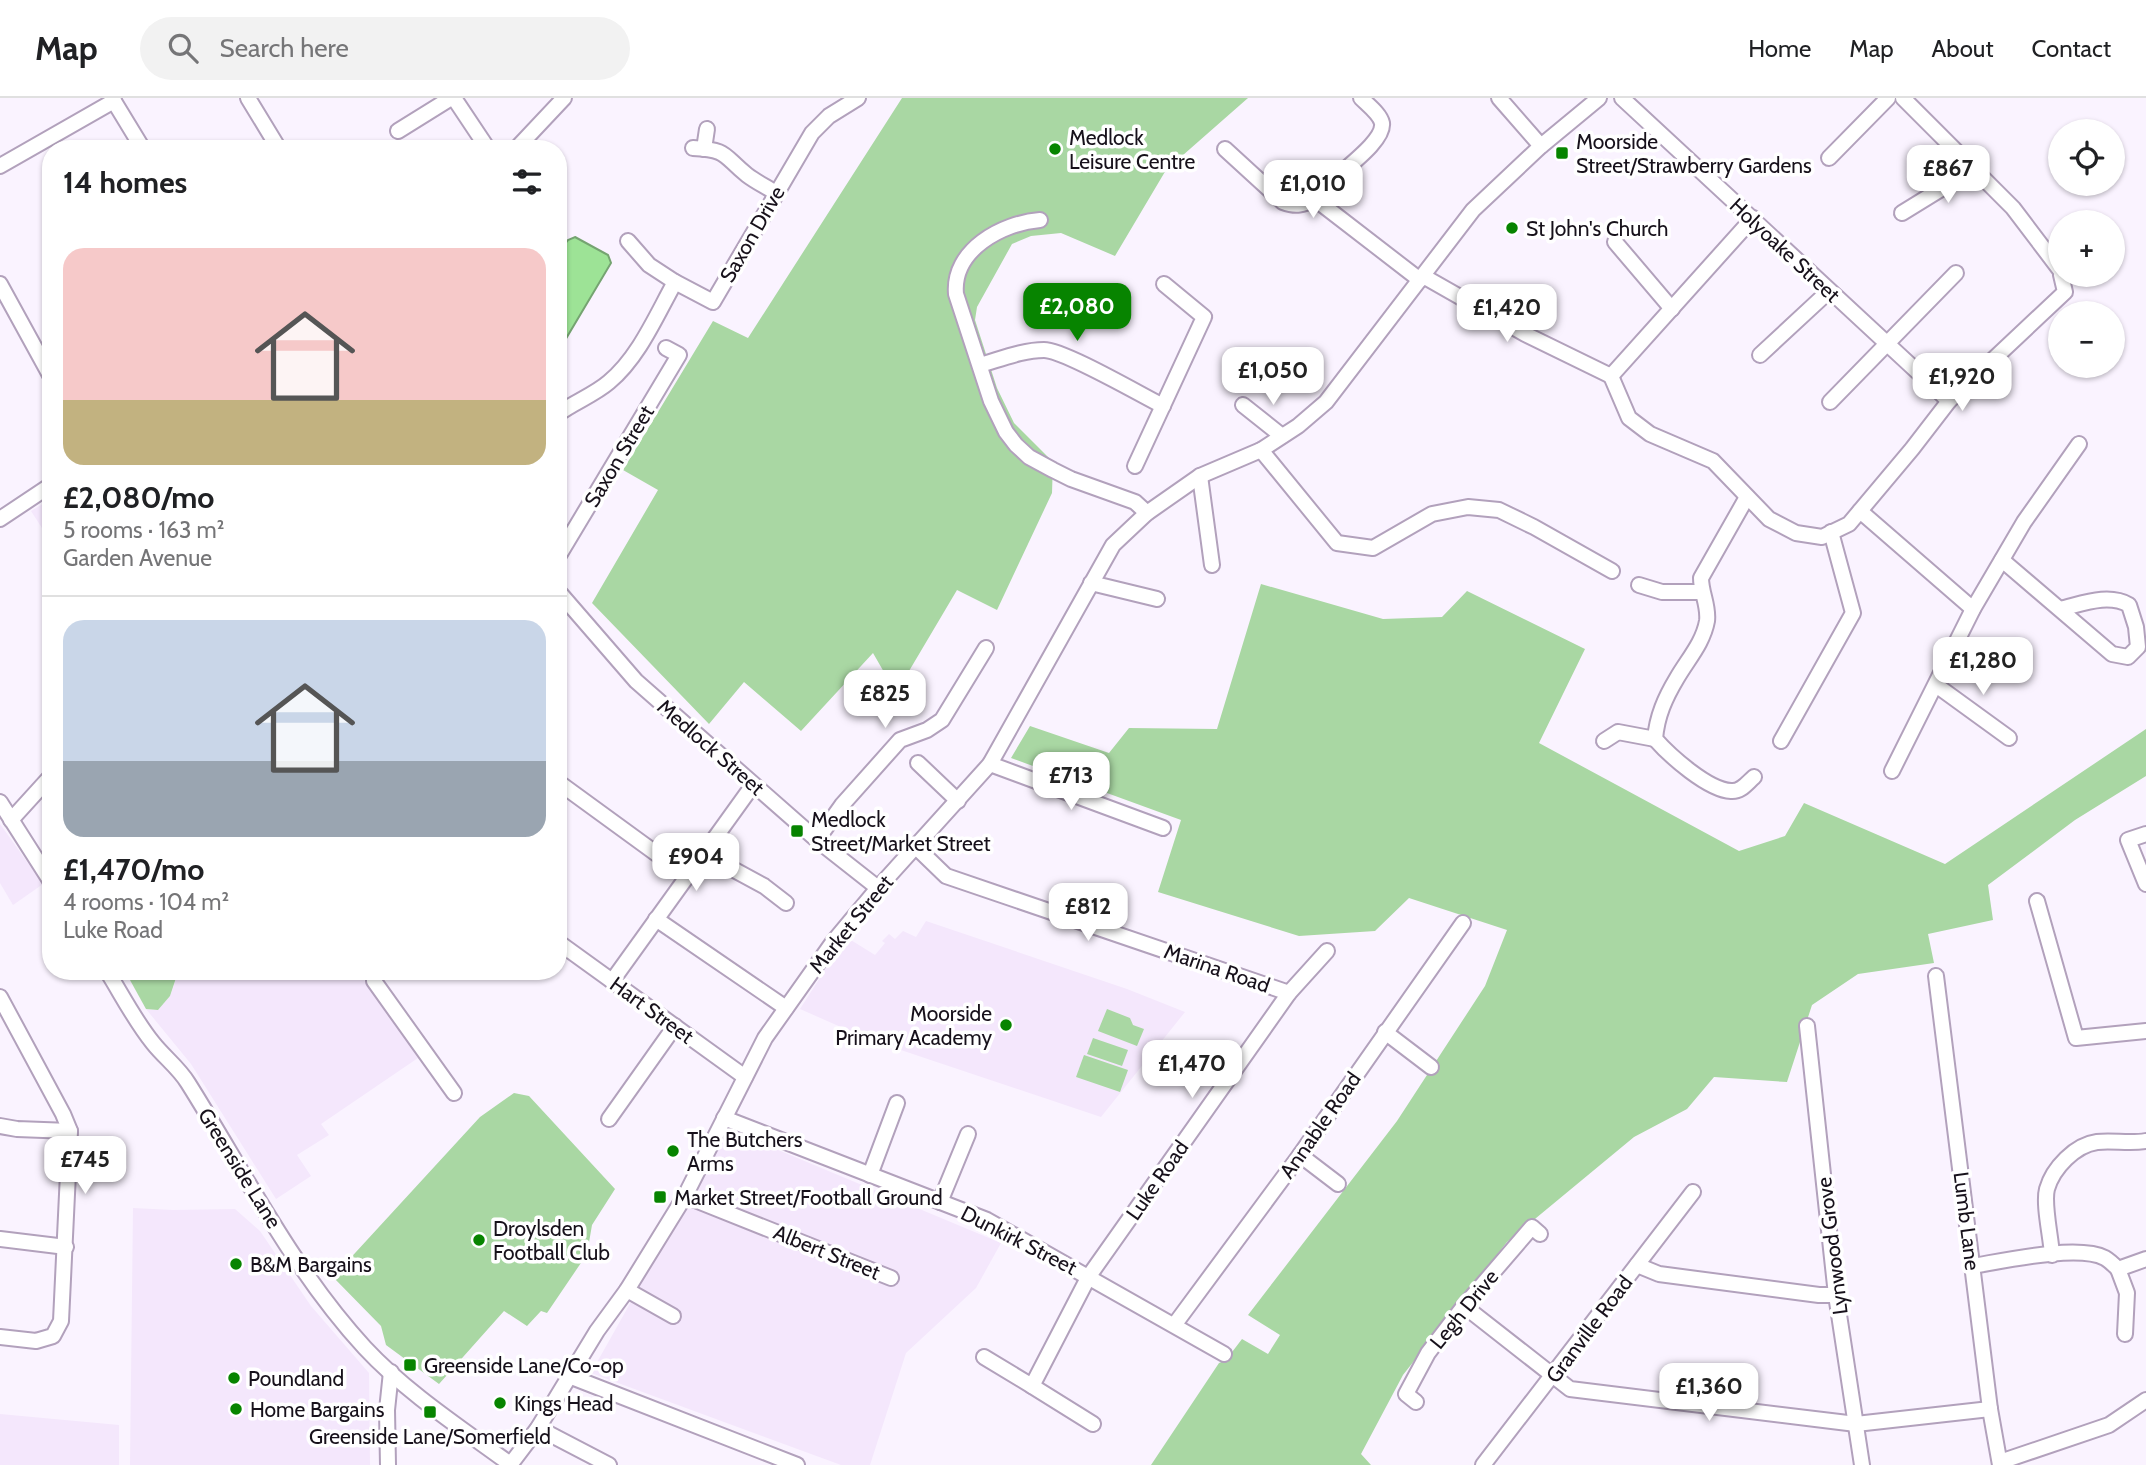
<!DOCTYPE html>
<html lang="en">
<head>
<meta charset="utf-8">
<style>
  body { margin:0; font-family:Cabin,sans-serif; background:#f2f2f2; color:#202124; height:100vh; display:flex; flex-direction:column; font-size:26px; white-space:nowrap }
  * { box-sizing:border-box; margin:0 }
  p { font-size:23px; color:#757577 }
  .icon { flex:none; width:38px; height:38px; fill:none; stroke:currentColor; stroke-width:2; stroke-linecap:round; stroke-linejoin:round }
  .map { position:relative; flex:1; overflow:hidden }
  .sheet { position:absolute; left:42px; top:42px; width:525px; height:840px; display:flex; flex-direction:column; background:#fff; border-radius:28px; box-shadow:0 2px 5px #0004 }
  .sheet>* { flex:none }
  .controls { position:absolute; left:2048px; top:21px; display:grid; gap:14px }
  .controls a { display:grid; place-items:center; width:77px; height:77px; border-radius:50%; background:#fff; box-shadow:0 2px 5px #0004; font-size:35px }
  .price { position:absolute; translate:-50% -60px; padding:0 16px; border-radius:14px; background:#fff; color:#222; font-size:23px; line-height:46px; filter:drop-shadow(0 2px 4px #0008) }
  .price::after { content:''; position:absolute; left:50%; top:42px; width:21px; height:16px; margin-left:-10px; background:inherit; clip-path:polygon(0 0,100% 0,50% 100%) }
  .price.on { background:#078400; color:#fff }
  ul { padding:0; list-style:none }
  li { display:grid; align-content:center; gap:14px; height:371px; padding:0 21px }
  li+li { border-top:2px solid #e0e0e0 }
  li span { display:grid; place-items:center; height:217px; border-radius:21px; color:#555 }
  li>.icon { margin-inline-start:auto }
  span .icon { width:126px; height:126px; fill:#fffc; stroke-width:1 }
  li b { font-size:30px }
  h2 { display:flex; justify-content:space-between; align-items:center; height:84px; padding:0 21px; font-size:30px }
  header { display:flex; align-items:center; gap:42px; box-sizing:border-box; height:98px; padding:0 35px; background:#fff; border-bottom:2px solid #e0e0e0 }
  header strong { font-size:33px }
  nav { display:flex; gap:38px; margin-inline-start:auto; font-size:24px }
  .search { width:490px; height:63px; background:#f2f2f2; display:flex; align-items:center; gap:18px; box-sizing:border-box; padding:0 24px; border-radius:38px; color:#757577; font-size:26px }
  .map>svg:first-child { display:block }
  .built { fill:#f4e7fc }
  .green { fill:#a9d7a3 }
  .water { fill:#9de396; stroke:#75a471; stroke-width:2 }
  .lines { fill:none; stroke-linecap:round; stroke-linejoin:round }
  .minor-casing { stroke:#b2a1bc; stroke-width:18 }
  .minor { stroke:#fff; stroke-width:14 }
  .poi-dot { fill:#078400; stroke:#fff; stroke-width:2.5 }
  .labels { text-anchor:middle; dominant-baseline:central; stroke-width:7; stroke-linejoin:round; paint-order:stroke }
  .poi-label { font-size:21px; fill:#17111b; stroke:#fff; text-anchor:start }
  .street-label { font-size:21px; fill:#17111b; stroke:#fff }
</style>
</head>
<body>
<header>
<strong>Map</strong>
<div class="search"><svg class="icon" aria-label="search" viewBox="0 0 24 24"><circle cx="10" cy="10" r="6"/><path d="M15 15l6 6"/></svg>Search here</div>
<nav><a>Home</a><a>Map</a><a>About</a><a>Contact</a></nav>
</header>
<div class="map">
<svg width="2146" height="1367" viewBox="0 0 2146 1367">
  <rect width="100%" height="100%" fill="#faf3ff"/>
  <g class="built">
    <path d="M51 401V444L31 413Z"/>
    <path d="M0 726 43 786 13 807 0 785Z"/>
    <path d="M926 823 1127 891 1185 914 1101 1019 868 941 800 911 846 839 875 857 885 845 882 843 889 836 895 841 903 833 916 839Z"/>
    <path d="M179 873H358L418 960 321 1026 329 1037 297 1057 311 1078 276 1101 191 966 146 911 158 912 170 898Z"/>
    <path d="M728 1031 1001 1145 976 1190 906 1255 870 1367H841L591 1275Z"/>
    <path d="M133 1110 173 1112 235 1111 260 1133 311 1208 369 1275 370 1367H130Z"/>
    <path d="M0 1316 119 1327V1367H0Z"/>
  </g>
  <g class="green">
    <path d="M902 0H1248L1166 72 1115 158 1061 135 1031 138 1012 146 977 209 975 222 997 290 1014 325 1053 364 1052 395 997 512 957 492 896 595 873 555 801 633 744 584 709 626 592 505 658 392 623 372 713 223 748 240Z"/>
    <path d="M1261 486 1383 521 1442 519 1467 493 1585 551 1539 645 1739 753 1785 738 1804 705 1945 766 2146 631V678L2075 722 1988 787 1993 822 1928 836 1934 865 1858 876 1812 907 1787 984 1714 979 1687 1011 1634 1039 1507 1144 1403 1277 1361 1356 1371 1367H1151L1219 1265 1226 1262 1242 1241 1268 1256 1280 1237 1248 1217 1397 1023 1485 888 1507 832 1409 800 1375 833 1299 838 1158 794 1181 722 1011 660 1030 628 1109 655 1129 630 1217 631Z"/>
    <path d="M125 873H171L176 880 170 898 158 912 146 911Z"/>
    <path d="M1107 911 1130 920 1133 927 1144 931 1137 948 1098 933Z"/>
    <path d="M1093 940 1128 952 1122 968 1087 956Z"/>
    <path d="M1084 957 1128 972 1120 994 1076 979Z"/>
    <path d="M514 995 529 998 615 1091 592 1127 587 1156 547 1215 541 1213 527 1228 504 1213 439 1286 386 1247 381 1228 333 1179 480 1019Z"/>
  </g>
  <path class="water" d="M575 139 608 157 611 165 558 254V154L568 142Z"/>
  <g class="lines">
    <g class="minor-casing">
      <g id="minor">
        <path d="M112 0 143 51"/>
        <path d="M248 0 279 51"/>
        <path d="M454 0 488 51"/>
        <path d="M1499 0 1541 48"/>
        <path d="M1622 0 1949 303"/>
        <path d="M1903 0 2013 110 2060 172"/>
        <path d="M398 33 451 0"/>
        <path d="M693 50C729 52 722 57 747 77 756 84 767 89 776 95"/>
        <path d="M516 51 564 0"/>
        <path d="M704 51 707 31"/>
        <path d="M1225 51 1283 104C1296 109 1303 107 1315 101L1420 182"/>
        <path d="M1829 60 1888 0"/>
        <path d="M0 68 114 3"/>
        <path d="M1315 101C1327 81 1385 47 1382 25 1380 16 1368 7 1361 0"/>
        <path d="M1902 115 1941 91 1969 67"/>
        <path d="M1040 122C1002 125 952 152 956 196L991 303 1006 334 1016 347 1029 359 1053 372 1071 381 1135 404 1147 415"/>
        <path d="M628 143 649 167 675 184"/>
        <path d="M1615 144 1672 211"/>
        <path d="M1423 178 1525 236 1611 278"/>
        <path d="M0 186 51 279"/>
        <path d="M1760 257 1829 193"/>
        <path d="M980 267C1001 261 1023 252 1044 252 1064 252 1141 297 1163 308"/>
        <path d="M1611 278 1629 320 1650 336 1713 363 1769 421 1796 435 1822 439 1849 426 1912 351 1949 303 2065 194 2061 177"/>
        <path d="M1611 278 1753 120"/>
        <path d="M1830 304 1956 175"/>
        <path d="M1243 307 1282 338"/>
        <path d="M558 316C574 304 594 297 609 284 639 259 656 218 675 184L713 204 812 35 829 18 858 0"/>
        <path d="M1261 352 1337 445 1373 450 1432 416 1468 409 1499 412 1534 429 1612 473"/>
        <path d="M1135 368 1204 219 1164 186"/>
        <path d="M1200 378 1212 467"/>
        <path d="M1747 399 1701 480C1701 495 1709 508 1707 523 1703 545 1688 561 1677 580 1665 600 1657 618 1655 641 1670 658 1708 692 1731 693 1741 694 1747 685 1754 679"/>
        <path d="M1860 413 1973 511"/>
        <path d="M0 421 51 387"/>
        <path d="M558 459 679 257 666 250"/>
        <path d="M2002 462 2112 556 2128 559 2138 549 2136 529 2129 507C2108 495 2082 506 2060 511"/>
        <path d="M1091 485 1157 501"/>
        <path d="M1639 487 1662 494H1701"/>
        <path d="M558 493 636 583 817 742 878 790"/>
        <path d="M1936 587 2009 640"/>
        <path d="M1604 643 1618 634 1655 641"/>
        <path d="M1781 643 1853 515 1831 434"/>
        <path d="M918 665 958 703"/>
        <path d="M990 666 1163 730"/>
        <path d="M1892 673 1973 511 2024 424 2079 346"/>
        <path d="M558 684 687 778"/>
        <path d="M0 704 51 784"/>
        <path d="M11 722 51 678"/>
        <path d="M2146 736 2128 742 2146 786"/>
        <path d="M817 742 842 707 900 642 927 632 942 622 986 550"/>
        <path d="M916 749 946 778 1289 895"/>
        <path d="M703 755 764 788 786 805"/>
        <path d="M2037 803 2076 940 2146 933"/>
        <path d="M656 821 786 910"/>
        <path d="M558 844 745 979"/>
        <path d="M107 873C122 897 135 923 153 945 164 959 179 970 188 985 244 1074 293 1172 365 1250 407 1295 461 1330 510 1366"/>
        <path d="M1936 878 1990 1311 2000 1367"/>
        <path d="M374 883 454 995"/>
        <path d="M612 883 753 687"/>
        <path d="M0 899 63 1016 70 1033 61 1223 53 1238 36 1243 0 1239"/>
        <path d="M1807 928 1836 1197 1862 1367"/>
        <path d="M1385 934 1431 969"/>
        <path d="M724 1020 987 1122 1224 1256"/>
        <path d="M609 1021 675 928"/>
        <path d="M0 1028 17 1031 70 1033"/>
        <path d="M1300 1057 1338 1086"/>
        <path d="M870 1077 897 1005"/>
        <path d="M685 1098 891 1180"/>
        <path d="M940 1104 968 1036"/>
        <path d="M0 1141 66 1149"/>
        <path d="M2052 1157C2051 1139 2043 1106 2047 1091 2053 1070 2075 1047 2097 1044 2113 1042 2129 1046 2146 1043"/>
        <path d="M1637 1167 1659 1176 1819 1197H1836"/>
        <path d="M1973 1168C2003 1163 2078 1146 2105 1160 2110 1163 2114 1167 2118 1171L2146 1161"/>
        <path d="M2118 1171 2127 1195 2125 1236"/>
        <path d="M627 1192 673 1218"/>
        <path d="M1464 1208 1570 1291 1856 1326 1990 1311"/>
        <path d="M1175 1226 1300 1057 1463 825"/>
        <path d="M984 1259 1032 1288"/>
        <path d="M569 1278 797 1367"/>
        <path d="M1416 1304 1406 1296 1428 1255 1464 1208 1532 1129 1540 1136"/>
        <path d="M1093 1326 1032 1288 1089 1178 1289 895 1327 853"/>
        <path d="M538 1330 609 1367"/>
        <path d="M2000 1364 2109 1327 2146 1302"/>
        <path d="M388 1367 387 1312 391 1274"/>
        <path d="M510 1367 538 1330 597 1233 627 1192 685 1098 765 940 833 844 878 790 990 666 1113 447 1147 415 1200 378 1261 352 1298 328 1326 304 1473 112 1541 48 1599 0"/>
        <path d="M1483 1367 1693 1094"/>
      </g>
    </g>
    <use href="#minor" class="minor"/>
  </g>
  <g class="poi-dot">
    <circle cx="1055" cy="51" r="7"/>
    <rect x="1555" y="48" width="14" height="14" rx="3.5"/>
    <circle cx="1512" cy="130" r="7"/>
    <rect x="790" y="726" width="14" height="14" rx="3.5"/>
    <circle cx="1006" cy="927" r="7"/>
    <circle cx="673" cy="1053" r="7"/>
    <rect x="653" y="1092" width="14" height="14" rx="3.5"/>
    <circle cx="479" cy="1142" r="7"/>
    <circle cx="236" cy="1166" r="7"/>
    <rect x="403" y="1260" width="14" height="14" rx="3.5"/>
    <circle cx="234" cy="1280" r="7"/>
    <circle cx="500" cy="1305" r="7"/>
    <circle cx="236" cy="1311" r="7"/>
    <rect x="423" y="1307" width="14" height="14" rx="3.5"/>
  </g>
  <g class="labels">
    <g class="poi-label">
      <text x="1069" y="39">Medlock<tspan x="1069" dy="24">Leisure Centre</tspan></text>
      <text x="1576" y="43">Moorside<tspan x="1576" dy="24">Street/Strawberry Gardens</tspan></text>
      <text x="1526" y="130">St John's Church</text>
      <text x="811" y="721">Medlock<tspan x="811" dy="24">Street/Market Street</tspan></text>
      <text x="992" y="915" text-anchor="end">Moorside<tspan x="992" dy="24">Primary Academy</tspan></text>
      <text x="687" y="1041">The Butchers<tspan x="687" dy="24">Arms</tspan></text>
      <text x="674" y="1099">Market Street/Football Ground</text>
      <text x="493" y="1130">Droylsden<tspan x="493" dy="24">Football Club</tspan></text>
      <text x="250" y="1166">B&amp;M Bargains</text>
      <text x="424" y="1267">Greenside Lane/Co-op</text>
      <text x="248" y="1280">Poundland</text>
      <text x="514" y="1305">Kings Head</text>
      <text x="250" y="1311">Home Bargains</text>
      <text x="430" y="1338" text-anchor="middle">Greenside Lane/Somerfield</text>
    </g>
    <g class="street-label">
      <text transform="translate(752 136) rotate(-60)">Saxon Drive</text>
      <text transform="translate(1785 152) rotate(43)">Holyoake Street</text>
      <text transform="translate(619 358) rotate(-59)">Saxon Street</text>
      <text transform="translate(711 649) rotate(41)">Medlock Street</text>
      <text transform="translate(851 826) rotate(-51)">Market Street</text>
      <text transform="translate(1217 870) rotate(19)">Marina Road</text>
      <text transform="translate(652 912) rotate(36)">Hart Street</text>
      <text transform="translate(1320 1027) rotate(-55)">Annable Road</text>
      <text transform="translate(240 1070) rotate(58)">Greenside Lane</text>
      <text transform="translate(1157 1082) rotate(-55)">Luke Road</text>
      <text transform="translate(1967 1123) rotate(83)">Lumb Lane</text>
      <text transform="translate(1019 1142) rotate(27)">Dunkirk Street</text>
      <text transform="translate(1832 1148) rotate(-97)">Lynwood Grove</text>
      <text transform="translate(827 1154) rotate(22)">Albert Street</text>
      <text transform="translate(1464 1211) rotate(-51)">Legh Drive</text>
      <text transform="translate(1589 1231) rotate(-53)">Granville Road</text>
    </g>
  </g>
</svg>
<div class="controls">
<a><svg class="icon" aria-label="locate" viewBox="0 0 24 24"><circle cx="12" cy="12" r="6"/><path d="M12 2v4M12 18v4M2 12h4M18 12h4"/></svg></a>
<a>+</a>
<a>−</a>
</div>
<b class="price" style="left:1948px;top:107px">£867</b>
<b class="price" style="left:1313px;top:122px">£1,010</b>
<b class="price on" style="left:1077px;top:245px">£2,080</b>
<b class="price" style="left:1507px;top:246px">£1,420</b>
<b class="price" style="left:1273px;top:309px">£1,050</b>
<b class="price" style="left:1962px;top:315px">£1,920</b>
<b class="price" style="left:1983px;top:599px">£1,280</b>
<b class="price" style="left:885px;top:632px">£825</b>
<b class="price" style="left:1071px;top:714px">£713</b>
<b class="price" style="left:696px;top:795px">£904</b>
<b class="price" style="left:1088px;top:845px">£812</b>
<b class="price" style="left:1192px;top:1002px">£1,470</b>
<b class="price" style="left:85px;top:1098px">£745</b>
<b class="price" style="left:1709px;top:1325px">£1,360</b>
<section class="sheet">
<h2>14 homes<svg class="icon" aria-label="filters" viewBox="0 0 24 24"><path d="M4 7h16M4 17h16"/><circle cx="9" cy="7" r="2"/><circle cx="15" cy="17" r="2"/></svg></h2>
<ul>
<li><span style="background:linear-gradient(#f6c9c9 70%,#c2b280 0)"><svg class="icon" aria-label="home" viewBox="0 0 24 24"><path d="M3 11l9-7 9 7M6 9v11h12V9"/></svg></span><div><b>£2,080/mo</b><p>5 rooms · 163 m²</p><p>Garden Avenue</p></div></li>
<li><span style="background:linear-gradient(#c9d6e8 65%,#9aa5b1 0)"><svg class="icon" aria-label="home" viewBox="0 0 24 24"><path d="M3 11l9-7 9 7M6 9v11h12V9"/></svg></span><div><b>£1,470/mo</b><p>4 rooms · 104 m²</p><p>Luke Road</p></div></li>
</ul>
</section>
</div>
</body>
</html>
